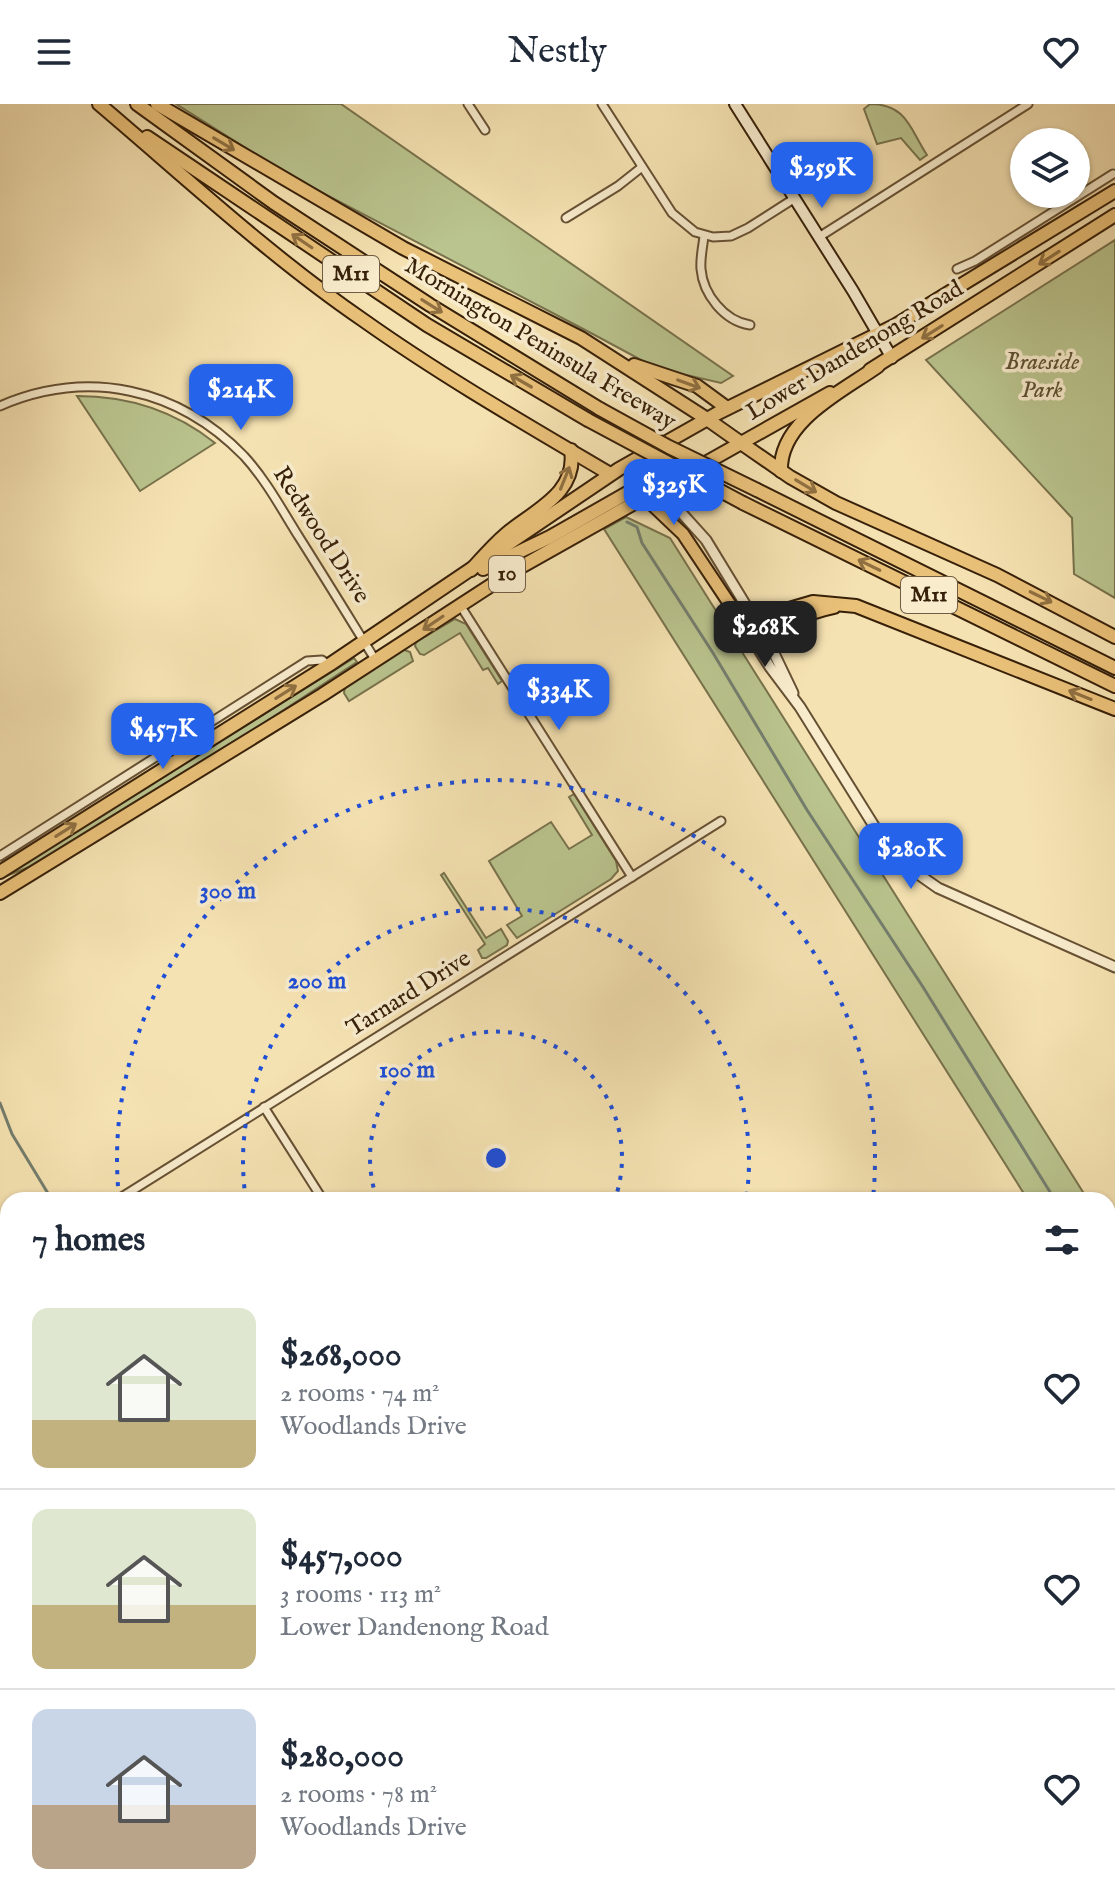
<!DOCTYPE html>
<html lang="en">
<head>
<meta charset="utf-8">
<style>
  body { margin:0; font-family:"IM FELL English",serif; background:#f6f6f7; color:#1f2937; height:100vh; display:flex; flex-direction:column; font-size:30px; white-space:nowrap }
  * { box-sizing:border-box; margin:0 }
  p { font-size:26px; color:#747a83 }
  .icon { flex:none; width:44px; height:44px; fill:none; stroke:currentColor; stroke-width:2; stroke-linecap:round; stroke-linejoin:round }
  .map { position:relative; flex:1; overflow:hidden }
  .drawer { position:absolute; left:0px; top:1088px; width:1116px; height:712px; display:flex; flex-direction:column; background:#fff; border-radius:24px 24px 0 0; box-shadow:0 2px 6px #0004 }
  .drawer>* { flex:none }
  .tools { position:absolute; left:1010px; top:24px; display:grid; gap:16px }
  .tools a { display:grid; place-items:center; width:80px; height:80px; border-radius:50%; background:#fff; box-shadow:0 2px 6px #0004; font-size:40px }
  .price { position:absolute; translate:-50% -68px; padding:0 18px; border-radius:16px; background:#2563eb; color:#fff; font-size:26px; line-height:52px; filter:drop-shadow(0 2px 4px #0008) }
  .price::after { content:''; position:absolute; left:50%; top:48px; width:24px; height:18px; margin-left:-12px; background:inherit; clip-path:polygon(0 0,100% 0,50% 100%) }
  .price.active { background:#222; color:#fff }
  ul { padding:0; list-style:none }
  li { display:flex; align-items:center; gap:24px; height:200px; padding:0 32px }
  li+li { border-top:2px solid #e0e1e3 }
  li span { display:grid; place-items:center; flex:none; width:224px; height:160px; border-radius:16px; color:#555 }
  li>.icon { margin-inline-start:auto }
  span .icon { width:96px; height:96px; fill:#fffc; stroke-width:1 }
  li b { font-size:34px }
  h2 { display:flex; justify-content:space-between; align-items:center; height:96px; padding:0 32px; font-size:34px }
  header { display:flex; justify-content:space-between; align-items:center; height:104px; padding:0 32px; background:#fff; font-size:36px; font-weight:600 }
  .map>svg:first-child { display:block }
  .green { fill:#bac48e; stroke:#78724c; stroke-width:2 }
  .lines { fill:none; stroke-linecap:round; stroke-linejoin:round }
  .stream { stroke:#747e6e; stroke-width:3 }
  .minor-casing { stroke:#665033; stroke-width:11 }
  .tertiary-casing { stroke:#665033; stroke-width:13 }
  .secondary-casing { stroke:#372009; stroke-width:14 }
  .primary-casing { stroke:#372009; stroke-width:15 }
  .trunk-casing { stroke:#372009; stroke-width:16 }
  .motorway-casing { stroke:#372009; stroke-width:16 }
  .minor { stroke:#f8eccd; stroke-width:7 }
  .tertiary { stroke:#f8eccd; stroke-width:9 }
  .secondary { stroke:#f8eccd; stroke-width:10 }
  .primary { stroke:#eac179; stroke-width:11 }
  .trunk { stroke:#eac179; stroke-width:12 }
  .motorway { stroke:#eac179; stroke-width:12 }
  .motorway-bridge-casing { stroke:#372009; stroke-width:16; stroke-linecap:butt }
  .motorway-bridge { stroke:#eac179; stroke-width:12 }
  .oneway { stroke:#907041 }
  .ring { fill:none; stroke:#1d4ed8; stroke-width:4; stroke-dasharray:4 8 }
  .labels { text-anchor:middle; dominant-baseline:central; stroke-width:7; stroke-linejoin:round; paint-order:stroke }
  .shield { fill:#f8eccd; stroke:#715d44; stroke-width:2 }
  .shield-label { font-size:22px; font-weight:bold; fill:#372009 }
  .street-label { font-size:24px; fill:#372009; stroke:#f8eccd }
  .park-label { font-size:24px; font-style:italic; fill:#5e5131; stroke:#f8eccd }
  .centre { fill:#1d4ed8; stroke:#f8eccd; stroke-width:4 }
  .ring-label { font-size:24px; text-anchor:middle; font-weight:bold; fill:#1d4ed8; stroke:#f8eccd; stroke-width:7; stroke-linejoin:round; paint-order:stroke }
</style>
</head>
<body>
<header><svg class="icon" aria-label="menu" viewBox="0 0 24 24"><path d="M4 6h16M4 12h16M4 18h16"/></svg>Nestly<svg class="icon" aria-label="heart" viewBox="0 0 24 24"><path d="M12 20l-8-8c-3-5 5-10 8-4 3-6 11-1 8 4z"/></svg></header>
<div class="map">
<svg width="1115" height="1800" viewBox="0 0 1115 1800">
  <rect width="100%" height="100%" fill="#f5e2b2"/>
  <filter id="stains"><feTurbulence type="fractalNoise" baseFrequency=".0025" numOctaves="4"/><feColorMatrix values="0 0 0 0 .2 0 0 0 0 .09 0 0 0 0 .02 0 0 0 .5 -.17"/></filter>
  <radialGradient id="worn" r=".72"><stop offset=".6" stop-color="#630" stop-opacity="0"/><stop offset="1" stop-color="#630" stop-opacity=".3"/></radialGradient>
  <g class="green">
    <path d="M176 0H341L733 272 721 279 656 264 589 228 292 73Z"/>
    <path d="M870 0C907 0 910 25 927 51L920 56 901 34 877 40 864 5Z"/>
    <path d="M1115 136V494L1074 470 1072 414 926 256Z"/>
    <path d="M77 292C129 292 175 307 215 339L140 387Z"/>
    <path d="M626 413 670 434 1088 1096H1028L604 425Z"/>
    <path d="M455 515 466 520 502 577 498 580 488 564 483 566 460 529 424 551 420 550 415 542 416 538Z"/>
    <path d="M402 545 410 548 413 557 349 597 344 589 345 582Z"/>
    <path d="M354 554 357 558 227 643 42 758 1 774Z"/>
    <path d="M574 690 616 757 618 767 611 775 517 834 507 821 522 812 489 757 551 718 569 745 592 731 569 693Z"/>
    <path d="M444 769 486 834 501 825 508 837 507 841 486 854H482L478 846 485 840 441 771Z"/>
    <path d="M1108 1128 1115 1139V1234L1108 1223Z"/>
  </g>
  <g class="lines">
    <g class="stream">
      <path d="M627 418 637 423 642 439 713 549 807 706 923 883 1055 1096"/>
      <path d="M0 999 12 1030 52 1096"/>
      <path d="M1108 1180 1115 1191"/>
      <path d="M0 1719 8 1731"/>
      <path d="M47 1792 49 1796"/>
      <path d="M627 1792 632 1800"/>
    </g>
    <g class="minor-casing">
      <g id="minor">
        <path d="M468 0 485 26"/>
        <path d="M602 0 672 109 695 128 713 133 731 132 748 124 795 94"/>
        <path d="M566 114 618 82 642 63"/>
        <path d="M704 132C703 142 700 154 701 165 703 190 724 217 750 221"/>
        <path d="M819 133 1028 0"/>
        <path d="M957 165 975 157 1113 70"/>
        <path d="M0 302C88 264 178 284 244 352 266 376 282 406 299 433 325 474 350 515 376 557"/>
        <path d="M460 501 632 773"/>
        <path d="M0 752 307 557 322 556 329 561"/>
        <path d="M264 1003 323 1096"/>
        <path d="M117 1096 721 717"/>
        <path d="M0 1170 8 1165"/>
        <path d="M1108 1255 1115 1251"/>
        <path d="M742 1792 747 1800"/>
        <path d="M63 1800 76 1792"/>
      </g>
    </g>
    <g class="tertiary-casing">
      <g id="tertiary">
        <path d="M659 384 706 436 770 541 793 589"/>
        <path d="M737 511 770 563 800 603 884 738 901 758 938 784 1115 863"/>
      </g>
    </g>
    <g class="secondary-casing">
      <path id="secondary" d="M735 0 853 187 892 254"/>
    </g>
    <g class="primary-casing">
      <g id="primary">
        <path d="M643 392 683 430 737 511 755 515"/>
        <path d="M0 1385 8 1398"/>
        <path d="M0 1422 8 1434"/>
        <path d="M236 1792 241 1800"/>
        <path d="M260 1792 265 1800"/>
      </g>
    </g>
    <g class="trunk-casing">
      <g id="trunk">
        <path d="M870 266 1115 111"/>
        <path d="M707 315 741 339"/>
        <path d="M483 465 550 433 629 388 656 383"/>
        <path d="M0 768 329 561 619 365 718 309 894 222 1115 87"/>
        <path d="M0 789 322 591 510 469 830 289"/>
      </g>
    </g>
    <g class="motorway-casing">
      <g id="motorway">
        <path d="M99 0C184 72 271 153 363 216 442 272 527 321 610 370"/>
        <path d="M137 0 274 99 430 201 600 305"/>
        <path d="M157 0 403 144 581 234 707 315"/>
        <path d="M147 33 427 221 588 316"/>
        <path d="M634 261 697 282 727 304"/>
        <path d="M741 339 790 373 836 399 997 471 1115 533"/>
        <path d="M781 367C779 317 843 287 878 262"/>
        <path d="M757 386 1115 564"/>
        <path d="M743 399 1115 582"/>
        <path d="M471 466C482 454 493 441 506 430 533 407 578 390 571 346"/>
        <path d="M755 515 813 498 856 502 1115 605"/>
        <path d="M770 541C782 518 810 508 834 503"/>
      </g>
    </g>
    <use href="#minor" class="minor"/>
    <use href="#tertiary" class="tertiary"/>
    <use href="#secondary" class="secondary"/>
    <use href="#primary" class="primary"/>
    <use href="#trunk" class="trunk"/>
    <use href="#motorway" class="motorway"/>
    <g class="motorway-bridge-casing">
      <g id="motorway-bridge">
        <path d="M600 305 669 343 757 386"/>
        <path d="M588 316 743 399"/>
      </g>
    </g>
    <use href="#motorway-bridge" class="motorway-bridge"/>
  </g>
  <defs><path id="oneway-shaft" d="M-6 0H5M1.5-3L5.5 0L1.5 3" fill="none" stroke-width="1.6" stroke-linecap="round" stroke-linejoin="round" transform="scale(2)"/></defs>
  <g class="oneway">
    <use href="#oneway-shaft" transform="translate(224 40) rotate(31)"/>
    <use href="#oneway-shaft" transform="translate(302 137) rotate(-146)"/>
    <use href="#oneway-shaft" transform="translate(1049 154) rotate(147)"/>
    <use href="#oneway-shaft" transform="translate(432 202) rotate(32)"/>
    <use href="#oneway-shaft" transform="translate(932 228) rotate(148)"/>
    <use href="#oneway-shaft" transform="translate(521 277) rotate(-150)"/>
    <use href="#oneway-shaft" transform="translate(689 280) rotate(20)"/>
    <use href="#oneway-shaft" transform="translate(565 374) rotate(-68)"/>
    <use href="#oneway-shaft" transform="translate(806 382) rotate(31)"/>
    <use href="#oneway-shaft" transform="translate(869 461) rotate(-154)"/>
    <use href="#oneway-shaft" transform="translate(1041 493) rotate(26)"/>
    <use href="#oneway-shaft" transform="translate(433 519) rotate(146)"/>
    <use href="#oneway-shaft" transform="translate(286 588) rotate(-32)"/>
    <use href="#oneway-shaft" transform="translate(1080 591) rotate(-158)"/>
    <use href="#oneway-shaft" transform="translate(66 726) rotate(-32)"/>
  </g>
  <g class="ring">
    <path d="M377 1095A126 126 0 1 1 615 1095"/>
    <path d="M246 1096A253 253 0 1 1 746 1096"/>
    <path d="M119 1094A379 379 0 1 1 873 1094"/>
  </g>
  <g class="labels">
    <g class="shield">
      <rect x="323" y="152" width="56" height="36" rx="6"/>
      <rect x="489" y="452" width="36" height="36" rx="6"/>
      <rect x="901" y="473" width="56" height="36" rx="6"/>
    </g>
    <g class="shield-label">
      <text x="351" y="170">M11</text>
      <text x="507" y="470">10</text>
      <text x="929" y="491">M11</text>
    </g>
    <g class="street-label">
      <text transform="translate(540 240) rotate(31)">Mornington Peninsula Freeway</text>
      <text transform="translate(855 247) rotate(-31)">Lower Dandenong Road</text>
      <text transform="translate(321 431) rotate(57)">Redwood Drive</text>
      <text transform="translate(409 890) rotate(-32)">Tarnard Drive</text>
    </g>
    <g class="park-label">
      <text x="1042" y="258">Braeside<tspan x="1042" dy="28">Park</tspan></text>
    </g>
  </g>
  <circle cx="496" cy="1054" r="12" class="centre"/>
  <g class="ring-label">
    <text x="228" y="794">300 m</text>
    <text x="317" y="884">200 m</text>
    <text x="407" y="973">100 m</text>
  </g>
  <rect width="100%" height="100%" filter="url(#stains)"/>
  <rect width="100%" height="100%" fill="url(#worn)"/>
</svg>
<div class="tools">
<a><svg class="icon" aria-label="layers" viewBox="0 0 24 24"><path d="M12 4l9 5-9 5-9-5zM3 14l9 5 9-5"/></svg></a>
</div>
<b class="price" style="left:822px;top:106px">$259K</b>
<b class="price" style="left:241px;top:328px">$214K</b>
<b class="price" style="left:674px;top:423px">$325K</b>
<b class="price active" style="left:765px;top:565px">$268K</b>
<b class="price" style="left:559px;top:628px">$334K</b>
<b class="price" style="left:163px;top:667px">$457K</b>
<b class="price" style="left:911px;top:787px">$280K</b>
<section class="drawer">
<h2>7 homes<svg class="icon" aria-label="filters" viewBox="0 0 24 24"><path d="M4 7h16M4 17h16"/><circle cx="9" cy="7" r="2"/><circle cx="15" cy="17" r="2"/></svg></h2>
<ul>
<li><span style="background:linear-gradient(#dfe7d0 70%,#c2b280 0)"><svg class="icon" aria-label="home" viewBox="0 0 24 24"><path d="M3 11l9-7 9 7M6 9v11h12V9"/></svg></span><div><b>$268,000</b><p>2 rooms · 74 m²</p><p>Woodlands Drive</p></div><svg class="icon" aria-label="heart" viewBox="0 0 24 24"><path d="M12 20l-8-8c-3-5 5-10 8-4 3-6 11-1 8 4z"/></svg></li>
<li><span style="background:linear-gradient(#dfe7d0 60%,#c2b280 0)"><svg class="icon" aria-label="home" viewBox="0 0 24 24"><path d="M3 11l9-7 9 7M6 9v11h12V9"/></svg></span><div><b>$457,000</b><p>3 rooms · 113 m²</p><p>Lower Dandenong Road</p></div><svg class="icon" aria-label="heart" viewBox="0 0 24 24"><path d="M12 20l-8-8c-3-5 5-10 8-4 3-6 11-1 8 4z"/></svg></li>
<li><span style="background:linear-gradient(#c9d6e8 60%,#b9a48a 0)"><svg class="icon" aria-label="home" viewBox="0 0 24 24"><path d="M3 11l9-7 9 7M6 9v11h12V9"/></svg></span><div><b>$280,000</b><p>2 rooms · 78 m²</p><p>Woodlands Drive</p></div><svg class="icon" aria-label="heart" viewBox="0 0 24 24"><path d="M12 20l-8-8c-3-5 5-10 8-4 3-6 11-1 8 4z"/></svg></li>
</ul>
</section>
</div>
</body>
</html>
